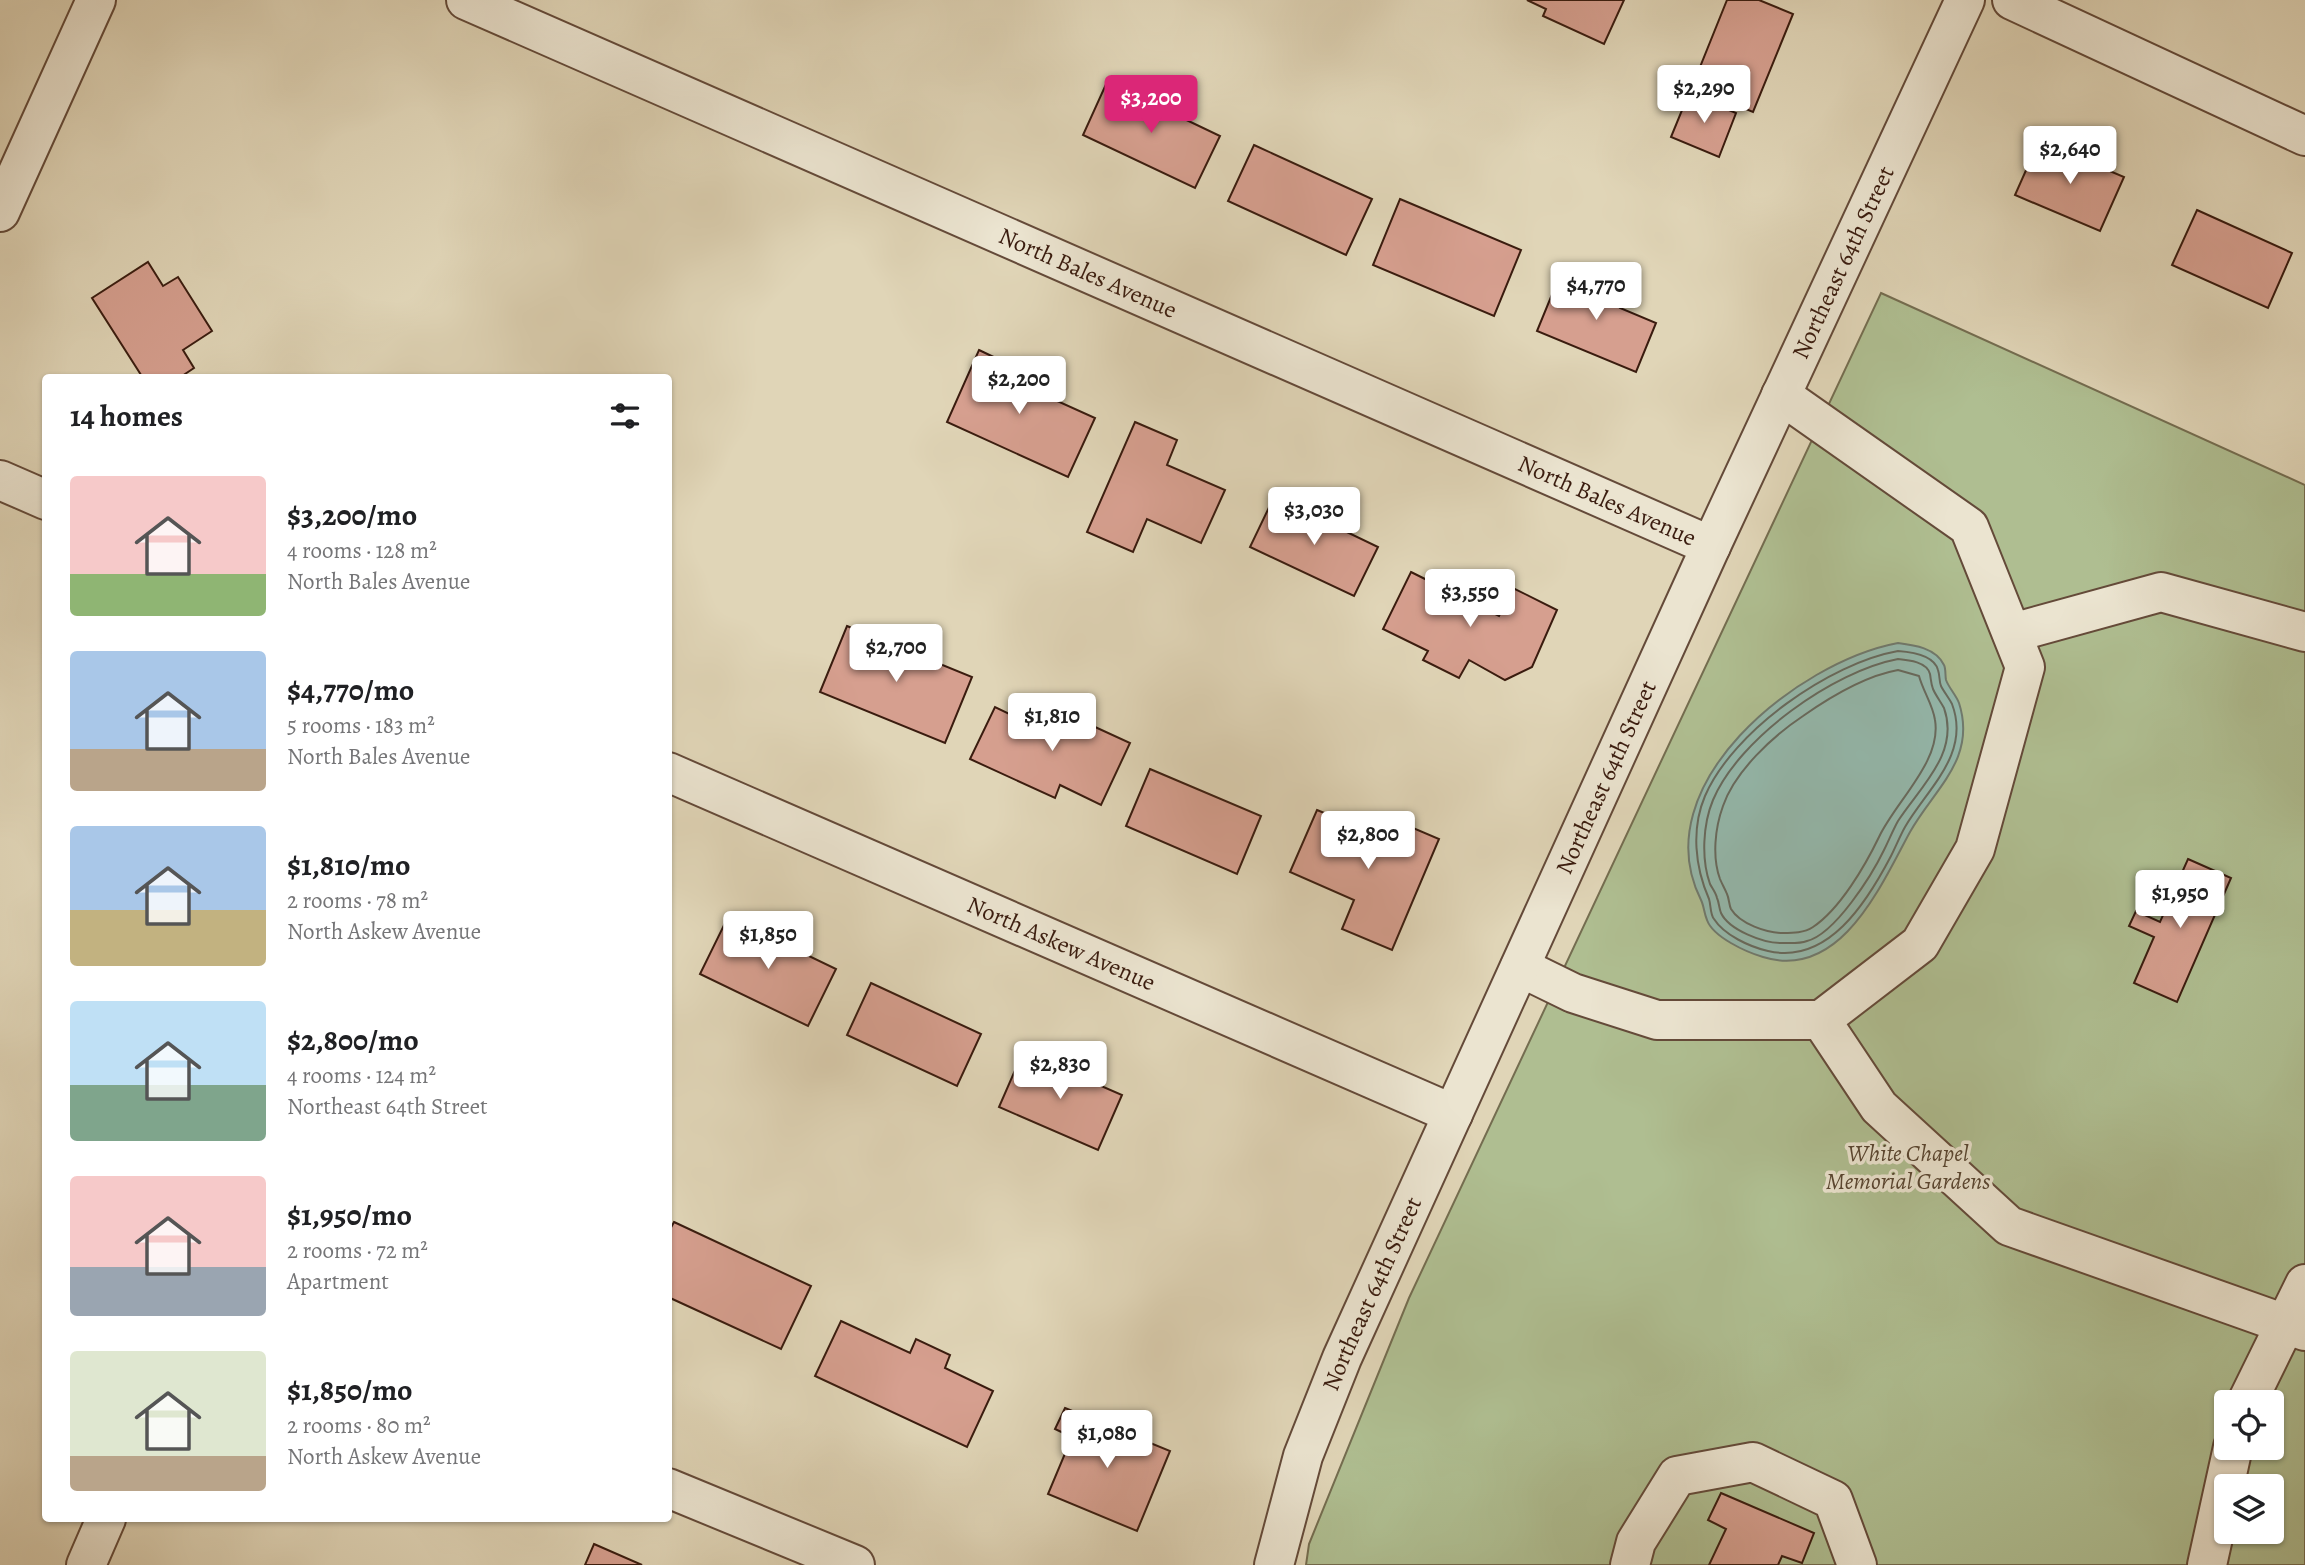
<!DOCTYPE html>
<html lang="en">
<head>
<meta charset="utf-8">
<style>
  body { margin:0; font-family:Alegreya,serif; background:#f2f2f2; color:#202124; height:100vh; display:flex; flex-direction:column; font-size:26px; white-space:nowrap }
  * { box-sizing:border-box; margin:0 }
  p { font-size:23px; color:#757577 }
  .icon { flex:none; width:38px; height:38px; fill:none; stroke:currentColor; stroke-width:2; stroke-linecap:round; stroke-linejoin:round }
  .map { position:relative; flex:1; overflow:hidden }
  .sheet { position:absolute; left:42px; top:374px; width:630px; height:1148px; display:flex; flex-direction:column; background:#fff; border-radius:7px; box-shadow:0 2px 5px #0004 }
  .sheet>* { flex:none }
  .controls { position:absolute; left:2214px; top:1390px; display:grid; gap:14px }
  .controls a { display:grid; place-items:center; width:70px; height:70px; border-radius:7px; background:#fff; box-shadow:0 2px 5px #0004; font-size:35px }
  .price { position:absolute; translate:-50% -60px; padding:0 16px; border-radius:7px; background:#fff; color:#222; font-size:23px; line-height:46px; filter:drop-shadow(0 2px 4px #0008) }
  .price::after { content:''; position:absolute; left:50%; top:42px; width:21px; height:16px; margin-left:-10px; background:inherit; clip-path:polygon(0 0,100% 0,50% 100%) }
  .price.active { background:#db2777; color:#fff }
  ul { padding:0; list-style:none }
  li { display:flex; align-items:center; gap:21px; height:175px; padding:0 28px }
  li span { display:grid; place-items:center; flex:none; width:196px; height:140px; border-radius:7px; color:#555 }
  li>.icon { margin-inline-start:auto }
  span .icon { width:84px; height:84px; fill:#fffc; stroke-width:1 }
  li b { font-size:30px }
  h2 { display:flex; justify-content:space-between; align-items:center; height:84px; padding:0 28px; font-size:30px }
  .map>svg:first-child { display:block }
  .green { fill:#afbe91; stroke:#746d50; stroke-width:2; fill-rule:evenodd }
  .water { fill:#94b9ad; stroke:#707a6e; stroke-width:2 }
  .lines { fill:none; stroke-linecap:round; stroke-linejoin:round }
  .shore { stroke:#676a5e; stroke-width:2 }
  .building { fill:#d69f8f; stroke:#3a1c0f; stroke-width:2 }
  .minor-casing { stroke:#644a39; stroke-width:42 }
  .minor { stroke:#ebe4d0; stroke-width:38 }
  .labels { text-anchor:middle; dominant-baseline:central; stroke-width:7; stroke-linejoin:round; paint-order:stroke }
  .street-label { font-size:24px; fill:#3a1c0f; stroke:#ebe4d0 }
  .park-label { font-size:24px; font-style:italic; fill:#574430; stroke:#ebe4d0 }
</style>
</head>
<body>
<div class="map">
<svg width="2305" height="1565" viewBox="0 0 2305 1565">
  <rect width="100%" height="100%" fill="#e0d5b7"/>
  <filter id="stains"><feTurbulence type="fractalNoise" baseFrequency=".00286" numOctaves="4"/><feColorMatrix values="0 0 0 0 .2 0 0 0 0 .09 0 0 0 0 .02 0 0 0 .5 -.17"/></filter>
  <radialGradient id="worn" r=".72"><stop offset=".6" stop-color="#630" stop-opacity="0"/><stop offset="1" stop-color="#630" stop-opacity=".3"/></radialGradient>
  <path class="green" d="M1881 293 2305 485V1565H1306L1309 1544 1409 1298ZM2226 1402H2272V1447H2226ZM2226 1486H2272V1531H2226Z"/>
  <path class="water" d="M1898 643C1914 645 1936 648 1944 665 1946 669 1945 675 1946 680 1949 688 1956 695 1959 703 1977 759 1934 789 1910 832 1881 885 1841 981 1763 957 1746 952 1713 937 1707 920 1704 913 1704 906 1701 900 1643 785 1797 662 1898 643Z"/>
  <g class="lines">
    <g class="shore">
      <path d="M1898 651C1912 652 1934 655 1938 670 1940 676 1939 681 1941 686 1944 692 1949 698 1952 704 1971 754 1927 789 1905 827 1900 836 1896 846 1891 856 1867 902 1828 965 1768 951 1750 947 1724 935 1714 919 1710 914 1711 905 1709 899 1695 867 1691 829 1705 796 1733 731 1830 663 1898 651Z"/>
      <path d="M1898 659C1909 660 1927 662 1930 674 1931 680 1931 684 1933 689 1936 696 1941 702 1944 708 1960 753 1920 787 1898 821 1893 830 1889 840 1884 850 1872 875 1835 934 1807 941 1799 944 1789 943 1781 943 1763 943 1729 930 1721 913 1719 908 1719 902 1717 898 1716 893 1712 888 1710 884 1701 859 1703 824 1713 800 1739 738 1834 671 1898 659Z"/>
      <path d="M1898 670 1919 676C1923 691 1933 705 1935 720 1942 761 1896 801 1879 837 1865 866 1840 909 1813 927 1804 933 1793 933 1783 933 1767 933 1740 924 1731 909 1729 905 1729 898 1727 894 1725 889 1722 884 1720 879 1712 857 1715 828 1723 806 1735 771 1773 736 1803 716 1830 697 1865 676 1898 670Z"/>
    </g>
  </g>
  <g class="building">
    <path d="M1527 0H1624L1604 44 1543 16 1546 9Z"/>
    <path d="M1727 0H1759L1793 14 1753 112 1692 87Z"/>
    <path d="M1107 82 1220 136 1195 188 1083 135Z"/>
    <path d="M1689 93 1736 113 1719 157 1671 137Z"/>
    <path d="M2039 141 2124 177 2100 231 2015 195Z"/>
    <path d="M1254 145 1372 199 1346 255 1228 201Z"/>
    <path d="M1400 199 1521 250 1494 316 1373 265Z"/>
    <path d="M2197 210 2292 253 2268 308 2172 265Z"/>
    <path d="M148 262 163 286 178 277 212 331 183 350 194 368 179 378H143L92 298Z"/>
    <path d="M1562 270 1624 296 1620 308 1656 323 1636 372 1537 331Z"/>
    <path d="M979 350 1019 369 1013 381 1095 418 1068 477 947 422Z"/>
    <path d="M1135 422 1177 440 1167 465 1225 490 1201 543 1147 519 1133 552 1087 532Z"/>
    <path d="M1274 497 1378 547 1354 596 1250 547Z"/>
    <path d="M1411 572 1499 616 1513 588 1557 610 1532 667 1505 680 1469 660 1459 678 1423 660 1428 651 1383 629Z"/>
    <path d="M847 626 972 677 945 743 820 692Z"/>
    <path d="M1045 704 1130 743 1101 805 1060 785 1055 798 970 759 995 707 1034 726Z"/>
    <path d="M1150 769 1261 816 1237 874 1126 826Z"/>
    <path d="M1317 810 1370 832 1378 813 1439 839 1392 950 1342 929 1354 900 1290 872Z"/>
    <path d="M2188 859 2231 878 2177 1002 2134 983 2154 937 2129 926 2136 911 2160 922Z"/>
    <path d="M728 917 836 969 808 1026 700 974Z"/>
    <path d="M871 983 981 1034 957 1086 847 1035Z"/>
    <path d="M1023 1052 1122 1095 1098 1150 999 1107Z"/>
    <path d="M674 1222 811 1286 781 1349 668 1297V1233Z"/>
    <path d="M841 1321 910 1353 916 1339 950 1355 945 1368 993 1391 967 1447 815 1376Z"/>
    <path d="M1065 1408 1170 1451 1137 1531 1048 1494 1072 1437 1055 1429Z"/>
    <path d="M1721 1493 1814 1533 1802 1563 1782 1556 1778 1565H1709L1726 1529 1708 1520Z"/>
    <path d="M594 1544 642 1565H585Z"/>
  </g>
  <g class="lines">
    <g class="minor-casing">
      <g id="minor">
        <path id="s1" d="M466 0 1711 546"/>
        <path d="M2012 0 2305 136"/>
        <path d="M0 212 96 0"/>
        <path d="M0 480 46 500"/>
        <path d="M2012 633 2161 592 2305 632"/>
        <path id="s2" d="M668 772 1453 1114"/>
        <path d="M1520 967 1573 993 1657 1020H1821L1920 944 1975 849 2025 667 1969 527 1781 395"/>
        <path d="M1821 1020 1879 1107 2009 1226 2305 1331"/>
        <path d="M2247 1402 2305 1284"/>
        <path d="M668 1488 855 1565"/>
        <path d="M86 1565 106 1519"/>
        <path id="s3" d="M1274 1565 1303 1456 1342 1358 1711 546 1965 0"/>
        <path d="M1630 1565 1636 1542 1677 1476 1753 1462 1833 1500 1857 1565"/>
        <path d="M2207 1565 2233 1447"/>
      </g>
    </g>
    <use href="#minor" class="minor"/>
  </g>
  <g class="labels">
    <g class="street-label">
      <text stroke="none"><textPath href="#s3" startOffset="1423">Northeast 64th Street</textPath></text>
      <text stroke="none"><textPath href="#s1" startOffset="679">North Bales Avenue</textPath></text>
      <text stroke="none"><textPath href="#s1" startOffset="1246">North Bales Avenue</textPath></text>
      <text stroke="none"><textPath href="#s3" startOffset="856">Northeast 64th Street</textPath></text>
      <text stroke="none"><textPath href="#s2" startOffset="429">North Askew Avenue</textPath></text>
      <text stroke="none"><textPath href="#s3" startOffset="289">Northeast 64th Street</textPath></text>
    </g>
    <g class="park-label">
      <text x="1908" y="1153">White Chapel<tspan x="1908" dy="28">Memorial Gardens</tspan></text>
    </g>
  </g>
  <rect width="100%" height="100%" filter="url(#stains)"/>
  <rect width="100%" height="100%" fill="url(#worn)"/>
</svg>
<div class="controls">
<a><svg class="icon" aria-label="locate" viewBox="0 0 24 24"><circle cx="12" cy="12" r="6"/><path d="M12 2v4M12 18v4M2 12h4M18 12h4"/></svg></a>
<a><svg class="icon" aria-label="layers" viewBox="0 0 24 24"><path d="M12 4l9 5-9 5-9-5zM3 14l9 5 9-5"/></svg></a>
</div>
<b class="price" style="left:1704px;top:125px">$2,290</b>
<b class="price active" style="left:1151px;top:135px">$3,200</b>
<b class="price" style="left:2070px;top:186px">$2,640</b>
<b class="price" style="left:1596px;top:322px">$4,770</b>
<b class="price" style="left:1019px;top:416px">$2,200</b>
<b class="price" style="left:1314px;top:547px">$3,030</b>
<b class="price" style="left:1470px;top:629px">$3,550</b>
<b class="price" style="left:896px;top:684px">$2,700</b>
<b class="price" style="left:1052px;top:753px">$1,810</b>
<b class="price" style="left:1368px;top:871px">$2,800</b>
<b class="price" style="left:2180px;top:930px">$1,950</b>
<b class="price" style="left:768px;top:971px">$1,850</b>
<b class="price" style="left:1060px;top:1101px">$2,830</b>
<b class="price" style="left:1107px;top:1470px">$1,080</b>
<section class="sheet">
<h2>14 homes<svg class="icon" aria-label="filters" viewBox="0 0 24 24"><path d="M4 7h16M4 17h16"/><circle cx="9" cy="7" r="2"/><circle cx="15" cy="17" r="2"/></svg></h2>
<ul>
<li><span style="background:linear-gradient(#f6c9c9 70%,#8fb573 0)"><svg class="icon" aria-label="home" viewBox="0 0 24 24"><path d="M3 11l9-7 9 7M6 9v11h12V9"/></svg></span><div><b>$3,200/mo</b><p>4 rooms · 128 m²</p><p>North Bales Avenue</p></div></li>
<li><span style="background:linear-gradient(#a9c7e8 70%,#b9a48a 0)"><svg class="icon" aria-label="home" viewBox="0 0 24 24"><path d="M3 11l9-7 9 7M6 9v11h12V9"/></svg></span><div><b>$4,770/mo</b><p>5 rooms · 183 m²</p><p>North Bales Avenue</p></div></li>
<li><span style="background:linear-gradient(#a9c7e8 60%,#c2b280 0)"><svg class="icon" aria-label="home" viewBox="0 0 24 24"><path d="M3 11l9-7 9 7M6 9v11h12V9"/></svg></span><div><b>$1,810/mo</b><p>2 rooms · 78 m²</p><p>North Askew Avenue</p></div></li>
<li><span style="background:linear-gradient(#bfe0f5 60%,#7fa58c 0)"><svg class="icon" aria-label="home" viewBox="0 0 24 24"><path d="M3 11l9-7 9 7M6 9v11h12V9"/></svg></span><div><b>$2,800/mo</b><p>4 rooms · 124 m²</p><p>Northeast 64th Street</p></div></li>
<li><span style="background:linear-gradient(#f6c9c9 65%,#9aa5b1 0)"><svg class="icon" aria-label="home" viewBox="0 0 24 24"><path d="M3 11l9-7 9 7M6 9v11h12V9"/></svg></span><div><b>$1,950/mo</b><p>2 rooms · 72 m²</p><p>Apartment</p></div></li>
<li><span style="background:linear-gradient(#dfe7d0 75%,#b9a48a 0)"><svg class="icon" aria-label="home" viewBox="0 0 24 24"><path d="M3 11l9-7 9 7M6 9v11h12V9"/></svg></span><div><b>$1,850/mo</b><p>2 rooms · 80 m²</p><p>North Askew Avenue</p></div></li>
</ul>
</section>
</div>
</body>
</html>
